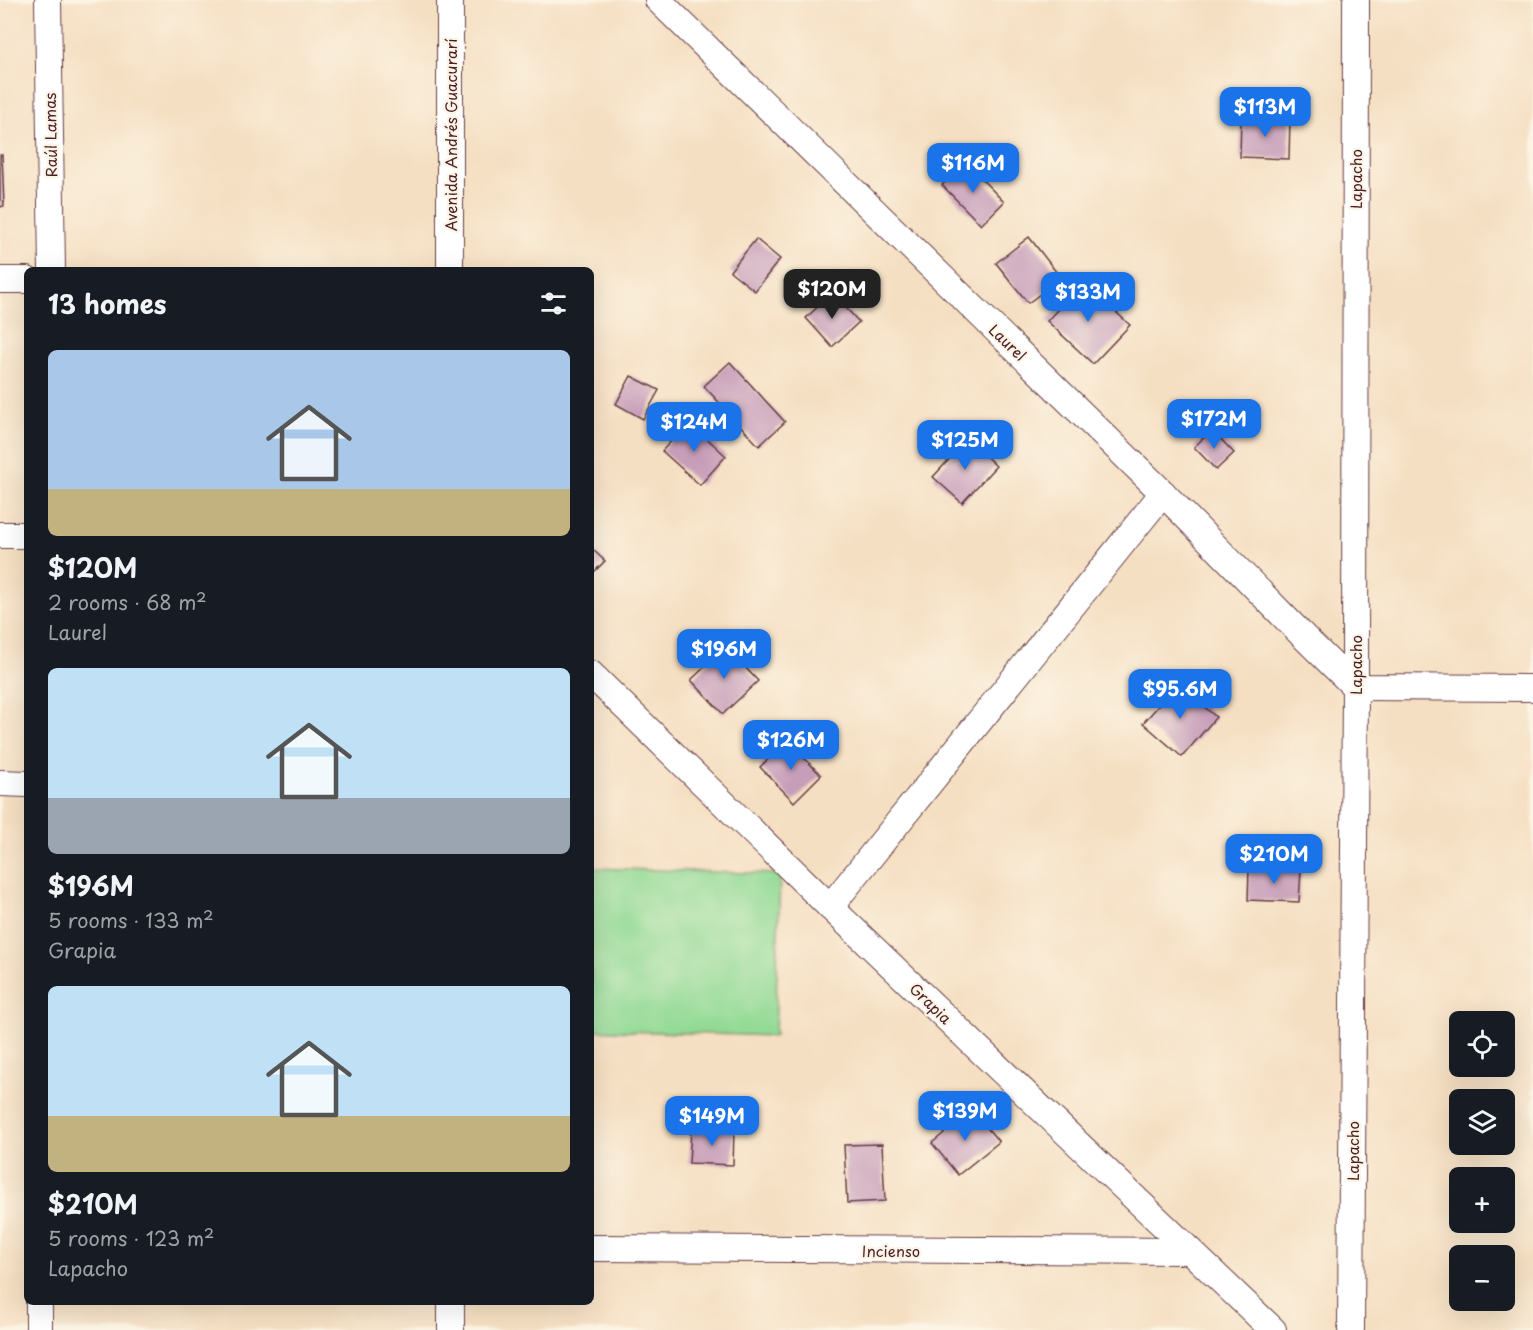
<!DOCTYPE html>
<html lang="en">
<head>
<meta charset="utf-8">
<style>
  body { margin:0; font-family:"Playpen Sans",sans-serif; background:#20242c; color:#f1f3f6; height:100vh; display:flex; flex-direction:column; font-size:22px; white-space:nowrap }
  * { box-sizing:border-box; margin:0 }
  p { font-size:20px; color:#9ea1a6 }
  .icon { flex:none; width:33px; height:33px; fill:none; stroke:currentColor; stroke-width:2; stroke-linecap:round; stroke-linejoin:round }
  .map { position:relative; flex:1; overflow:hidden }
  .sheet { position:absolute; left:24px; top:267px; width:570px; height:1038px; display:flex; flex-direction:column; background:#171b24; border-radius:9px; box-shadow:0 6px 24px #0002 }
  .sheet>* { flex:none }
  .tools { position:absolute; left:1449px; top:1011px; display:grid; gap:12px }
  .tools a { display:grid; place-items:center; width:66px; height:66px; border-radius:9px; background:#171b24; box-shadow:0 6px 24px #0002; font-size:30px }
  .price { position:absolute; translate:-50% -51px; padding:0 14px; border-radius:12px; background:#1a73e8; color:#fff; font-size:20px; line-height:39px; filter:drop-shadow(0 2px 3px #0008) }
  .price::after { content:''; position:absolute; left:50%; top:36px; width:18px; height:14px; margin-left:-9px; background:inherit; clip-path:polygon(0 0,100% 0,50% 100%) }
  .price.selected { background:#222; color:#fff }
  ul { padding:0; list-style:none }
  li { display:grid; align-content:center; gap:12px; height:318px; padding:0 24px }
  li span { display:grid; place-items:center; height:186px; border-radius:9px; color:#555 }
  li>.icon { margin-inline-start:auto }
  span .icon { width:108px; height:108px; fill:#fffc; stroke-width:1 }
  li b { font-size:26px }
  h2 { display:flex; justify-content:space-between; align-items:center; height:72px; padding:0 24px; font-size:26px }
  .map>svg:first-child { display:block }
  .garden { fill:#93da95; stroke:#6e7c60; stroke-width:1.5 }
  .building { fill:#c79eb9 }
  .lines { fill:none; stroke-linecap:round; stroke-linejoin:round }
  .street-casing { stroke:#643c42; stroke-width:28 }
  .street { stroke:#fff; stroke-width:26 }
  .labels { text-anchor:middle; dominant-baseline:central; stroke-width:4.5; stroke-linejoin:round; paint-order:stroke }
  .street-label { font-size:15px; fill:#4a1f2b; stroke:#fcf5e5 }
</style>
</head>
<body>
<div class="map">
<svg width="1533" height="1330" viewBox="0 0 1533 1330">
  <rect width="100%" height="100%" fill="#fcf5e5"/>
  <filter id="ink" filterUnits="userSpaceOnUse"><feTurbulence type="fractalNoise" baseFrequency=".0167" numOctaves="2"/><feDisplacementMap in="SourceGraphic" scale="12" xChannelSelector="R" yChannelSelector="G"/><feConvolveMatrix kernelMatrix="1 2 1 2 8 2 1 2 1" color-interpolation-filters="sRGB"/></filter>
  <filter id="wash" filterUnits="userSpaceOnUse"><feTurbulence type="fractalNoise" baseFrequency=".008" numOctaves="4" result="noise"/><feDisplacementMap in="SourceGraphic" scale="24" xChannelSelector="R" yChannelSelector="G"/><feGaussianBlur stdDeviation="1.35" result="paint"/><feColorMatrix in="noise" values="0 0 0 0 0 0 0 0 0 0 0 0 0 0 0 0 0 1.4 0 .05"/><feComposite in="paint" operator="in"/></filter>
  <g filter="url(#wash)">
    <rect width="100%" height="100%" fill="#f5dfc2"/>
    <path class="garden" d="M591 868 780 874 775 1036 591 1030Z"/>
    <g id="blocks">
      <g class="building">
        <path d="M1241 117 1290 118 1289 159 1240 157Z"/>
        <path d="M0 155H2L4 206 0 207Z"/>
        <path d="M966 163 1004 202 981 225 942 185Z"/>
        <path d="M1029 237 1061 278 1028 303 996 263Z"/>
        <path d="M756 239 780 259 755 291 730 271Z"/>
        <path d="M1083 282 1130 325 1093 364 1047 321Z"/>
        <path d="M832 293 859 322 832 347 806 318Z"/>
        <path d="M730 362 785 422 759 446 704 386Z"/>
        <path d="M631 376 659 390 643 419 616 404Z"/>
        <path d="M689 422 726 456 700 485 662 451Z"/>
        <path d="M1212 430 1234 453 1216 470 1194 447Z"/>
        <path d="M968 439 996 466 962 503 933 477Z"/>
        <path d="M591 548 605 561 591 575Z"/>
        <path d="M726 647 758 681 723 714 691 680Z"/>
        <path d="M1178 684 1216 717 1182 757 1143 723Z"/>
        <path d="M787 741 821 775 794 802 760 767Z"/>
        <path d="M1249 868 1301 870 1299 902 1248 900Z"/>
        <path d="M972 1110 999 1142 958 1175 932 1143Z"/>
        <path d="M691 1129 734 1131 733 1165 689 1163Z"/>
        <path d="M882 1144 885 1201 847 1203 844 1145Z"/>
      </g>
    </g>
  </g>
  <g filter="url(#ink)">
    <use href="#blocks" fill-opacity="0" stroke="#643c42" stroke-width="1.5"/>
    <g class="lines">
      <g class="street-casing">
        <g id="street">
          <path d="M48 0 52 270"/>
          <path d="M450 0V270"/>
          <path d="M658 0 1163 493 1307 640 1355 687 1533 688"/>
          <path d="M0 280H27"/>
          <path d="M0 535H27"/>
          <path d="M591 674 830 907 1273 1330"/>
          <path d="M0 783 27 784"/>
          <path d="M830 907 1163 493"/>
          <path d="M591 1248 1190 1251"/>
          <path d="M39 1302V1330"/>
          <path d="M451 1302V1330"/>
          <path d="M1351 1330 1355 687 1356 0"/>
        </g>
      </g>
      <use href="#street" class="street"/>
    </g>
  </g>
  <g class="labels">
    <g class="street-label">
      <text transform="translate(50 135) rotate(-91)">Raúl Lamas</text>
      <text transform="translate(450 135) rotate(-90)">Avenida Andrés Guacurarí</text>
      <text transform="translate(1355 179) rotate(-90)">Lapacho</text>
      <text transform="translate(1008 342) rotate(44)">Laurel</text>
      <text transform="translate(1355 665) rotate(-90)">Lapacho</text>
      <text transform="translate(931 1003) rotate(44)">Grapia</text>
      <text transform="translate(1352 1151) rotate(-90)">Lapacho</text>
      <text x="891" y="1250">Incienso</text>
    </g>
  </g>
</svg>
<div class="tools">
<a><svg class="icon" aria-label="locate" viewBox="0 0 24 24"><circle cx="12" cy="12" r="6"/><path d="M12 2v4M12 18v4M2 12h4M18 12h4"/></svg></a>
<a><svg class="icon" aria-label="layers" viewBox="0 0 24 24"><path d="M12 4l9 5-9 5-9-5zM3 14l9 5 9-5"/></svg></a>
<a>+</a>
<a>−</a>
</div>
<b class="price" style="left:1265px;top:138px">$113M</b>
<b class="price" style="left:973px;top:194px">$116M</b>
<b class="price selected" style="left:832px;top:320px">$120M</b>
<b class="price" style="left:1088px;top:323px">$133M</b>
<b class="price" style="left:1214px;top:450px">$172M</b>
<b class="price" style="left:694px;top:453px">$124M</b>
<b class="price" style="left:965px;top:471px">$125M</b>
<b class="price" style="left:724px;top:680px">$196M</b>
<b class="price" style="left:1180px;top:720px">$95.6M</b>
<b class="price" style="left:791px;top:771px">$126M</b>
<b class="price" style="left:1274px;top:885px">$210M</b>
<b class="price" style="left:965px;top:1142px">$139M</b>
<b class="price" style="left:712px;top:1147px">$149M</b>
<section class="sheet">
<h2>13 homes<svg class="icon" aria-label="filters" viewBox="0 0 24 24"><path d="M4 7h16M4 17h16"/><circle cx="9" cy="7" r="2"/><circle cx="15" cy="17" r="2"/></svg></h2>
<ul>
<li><span style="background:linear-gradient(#a9c7e8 75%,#c2b280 0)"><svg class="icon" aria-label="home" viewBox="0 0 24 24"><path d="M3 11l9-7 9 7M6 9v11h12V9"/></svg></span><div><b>$120M</b><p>2 rooms · 68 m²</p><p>Laurel</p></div></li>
<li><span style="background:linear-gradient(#bfe0f5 70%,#9aa5b1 0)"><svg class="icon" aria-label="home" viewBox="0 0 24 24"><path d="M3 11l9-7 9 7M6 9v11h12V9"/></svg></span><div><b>$196M</b><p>5 rooms · 133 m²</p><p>Grapia</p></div></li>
<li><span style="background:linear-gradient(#bfe0f5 70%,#c2b280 0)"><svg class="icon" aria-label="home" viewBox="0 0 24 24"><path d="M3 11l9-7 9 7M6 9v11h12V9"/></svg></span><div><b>$210M</b><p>5 rooms · 123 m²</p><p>Lapacho</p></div></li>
</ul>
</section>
</div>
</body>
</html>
